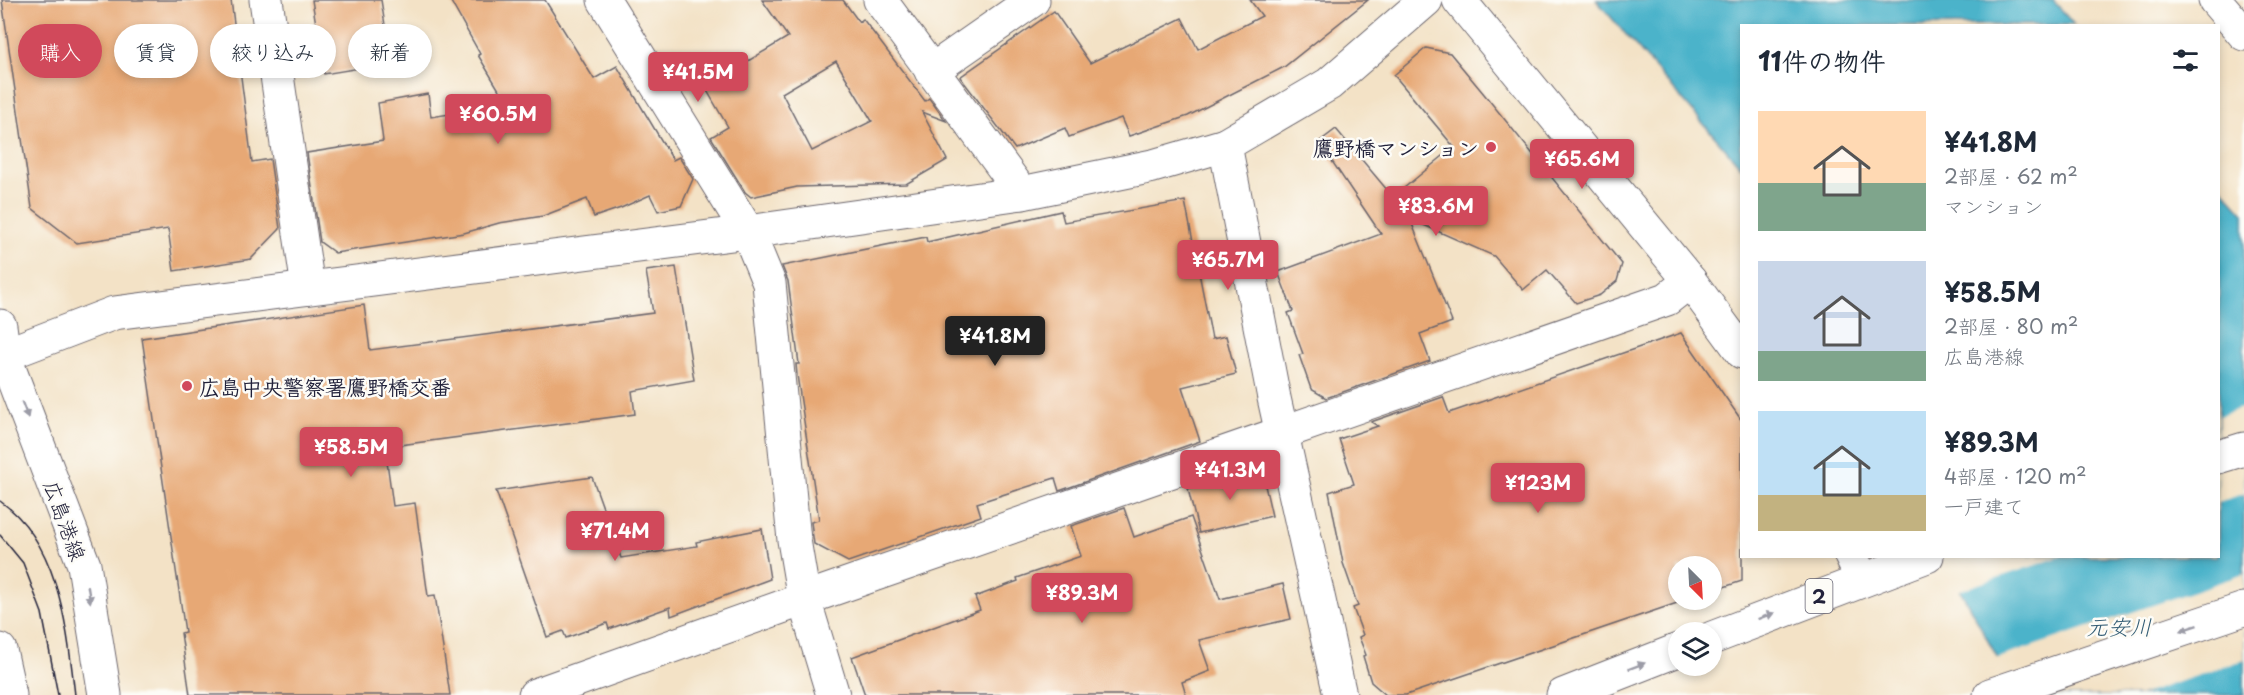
<!DOCTYPE html>
<html lang="ja">
<head>
<meta charset="utf-8">
<style>
  body { margin:0; font-family:"Playpen Sans","Klee One",sans-serif; background:#f2f2f3; color:#1f2937; height:100vh; display:flex; flex-direction:column; font-size:22px; white-space:nowrap }
  * { box-sizing:border-box; margin:0 }
  p { font-size:20px; color:#747a83 }
  .icon { flex:none; width:33px; height:33px; fill:none; stroke:currentColor; stroke-width:2; stroke-linecap:round; stroke-linejoin:round }
  .map { position:relative; flex:1; overflow:hidden }
  .drawer { position:absolute; left:1740px; top:24px; width:480px; height:534px; display:flex; flex-direction:column; background:#fff; border-radius:0px; box-shadow:0 3px 9px #0003 }
  .drawer>* { flex:none }
  .hud { position:absolute; left:18px; top:24px; width:570px; height:54px; display:flex; gap:12px }
  .needle { width:39px; rotate:156deg }
  .tools { position:absolute; left:1668px; top:556px; display:grid; gap:12px }
  .tools a { display:grid; place-items:center; width:54px; height:54px; border-radius:50%; background:#fff; box-shadow:0 3px 9px #0003; font-size:30px }
  .price { position:absolute; translate:-50% -51px; padding:0 14px; border-radius:6px; background:#d1495b; color:#fff; font-size:20px; line-height:39px; filter:drop-shadow(0 2px 3px #0008) }
  .price::after { content:''; position:absolute; left:50%; top:36px; width:18px; height:14px; margin-left:-9px; background:inherit; clip-path:polygon(0 0,100% 0,50% 100%) }
  .price.selected { background:#222; color:#fff }
  ul { padding:0; list-style:none }
  li { display:flex; align-items:center; gap:18px; height:150px; padding:0 18px }
  li span { display:grid; place-items:center; flex:none; width:168px; height:120px; border-radius:0px; color:#555 }
  li>.icon { margin-inline-start:auto }
  span .icon { width:72px; height:72px; fill:#fffc; stroke-width:1 }
  li b { font-size:26px }
  h2 { display:flex; justify-content:space-between; align-items:center; height:72px; padding:0 18px; font-size:26px }
  .chip { padding:0 21px; border-radius:27px; background:#fff; box-shadow:0 3px 9px #0003; font-size:21px; line-height:54px }
  .chip.selected { background:#d1495b; color:#fff }
  .map>svg:first-child { display:block }
  .water { fill:#4bb3ca; stroke:#366a82; stroke-width:1.5 }
  .pier { fill:#f3e2c6 }
  .building { fill:#e7a875; fill-rule:evenodd }
  .lines { fill:none; stroke-linecap:round; stroke-linejoin:round }
  .minor-casing { stroke:#6b656c; stroke-width:35 }
  .major-casing { stroke:#6b656c; stroke-width:35 }
  .highway-casing { stroke:#6b656c; stroke-width:35 }
  .minor { stroke:#fff; stroke-width:33 }
  .major { stroke:#fff; stroke-width:33 }
  .highway { stroke:#fff; stroke-width:33 }
  .tram { stroke:#22223b; stroke-width:1.5 }
  .oneway { fill:#9c9ca7 }
  .poi-dot { fill:#d1495b; stroke:#fdfcf7; stroke-width:2 }
  .labels { text-anchor:middle; dominant-baseline:central; stroke-width:5; stroke-linejoin:round; paint-order:stroke }
  .shield { fill:#fdfcf7; stroke:#646373; stroke-width:1.5 }
  .shield-label { font-size:20px; font-weight:bold; fill:#22223b }
  .poi-label { font-size:21px; font-weight:bold; fill:#22223b; stroke:#fdfcf7; text-anchor:end }
  .street-label { font-size:21px; fill:#22223b; stroke:#fdfcf7 }
  .water-label { font-size:22px; font-style:italic; fill:#325c74; stroke:#fdfcf7 }
</style>
</head>
<body>
<div class="map">
<svg width="2244" height="695" viewBox="0 0 2244 695">
  <rect width="100%" height="100%" fill="#fdfcf7"/>
  <filter id="ink" filterUnits="userSpaceOnUse"><feTurbulence type="fractalNoise" baseFrequency=".0167" numOctaves="2"/><feDisplacementMap in="SourceGraphic" scale="12" xChannelSelector="R" yChannelSelector="G"/><feConvolveMatrix kernelMatrix="1 2 1 2 8 2 1 2 1" color-interpolation-filters="sRGB"/></filter>
  <filter id="wash" filterUnits="userSpaceOnUse"><feTurbulence type="fractalNoise" baseFrequency=".008" numOctaves="4" result="noise"/><feDisplacementMap in="SourceGraphic" scale="24" xChannelSelector="R" yChannelSelector="G"/><feGaussianBlur stdDeviation="1.35" result="paint"/><feColorMatrix in="noise" values="0 0 0 0 0 0 0 0 0 0 0 0 0 0 0 0 0 1.4 0 .05"/><feComposite in="paint" operator="in"/></filter>
  <g filter="url(#wash)">
    <rect width="100%" height="100%" fill="#f3e2c6"/>
    <g class="water">
      <path d="M1596 0H2053L2074 25 1742 26 1741 167Z"/>
      <path d="M2219 185 2244 213V695H2018L1942 557 2218 556Z"/>
    </g>
    <g class="pier">
      <path d="M2244 407V494L2218 502 2219 416Z"/>
      <path d="M1939 556 2059 557 1958 591Z"/>
      <path d="M2244 574V660L2140 695H2014L1995 659Z"/>
    </g>
    <g id="blocks">
      <g class="building">
        <path d="M2 0H231L252 162 270 159 280 229 251 259 174 271 168 229 77 243 32 208Z"/>
        <path d="M312 0H381L391 63 324 74Z"/>
        <path d="M450 0H545L594 79 617 66 673 160 679 157 693 179 681 206 658 211 650 195 621 208 594 217 587 199 543 216 499 223 464 233 335 253 320 242 307 153 383 141 378 103 428 94 431 117 508 105 478 55 480 54Z"/>
        <path d="M762 0H843L859 22 863 19 925 101 929 98 946 121 922 112 947 160 906 184 797 187 751 197 745 192 711 137 728 127 705 87 788 37ZM836 61 872 121 812 151 782 93Z"/>
        <path d="M1250 0H1368L1284 67 1188 116 1129 136 1121 118 1069 137 1065 128 1015 149 960 77 1054 11 1090 63 1182 18 1198 49 1262 16Z"/>
        <path d="M1426 48 1450 53 1484 94 1622 264 1617 281 1600 295 1576 303 1547 270 1523 290 1494 256 1410 219 1452 322 1420 334 1430 361 1326 398 1311 389 1299 355 1303 354 1288 313 1293 311 1278 272 1381 234 1319 142 1336 129 1393 197 1454 147 1394 75Z"/>
        <path d="M1185 201 1212 339 1226 336 1236 374 1182 387 1200 441 1059 491 1055 478 977 503 981 516 848 562 814 544 811 522 819 520 797 375 796 364H799L788 281 782 266 926 237 927 242 1061 211 1064 222Z"/>
        <path d="M676 267 694 380 632 391 635 414 385 447 393 506 415 503 428 596 435 595 450 695H190L181 633 185 632 142 338 364 305 370 350 653 313 646 271Z"/>
        <path d="M1681 333 1742 421V581L1712 591V567H1678V600H1686L1406 695H1386L1371 682 1363 656 1366 655 1359 637 1363 635 1353 608 1358 606 1343 563 1329 492 1354 484 1339 439 1378 426 1371 422 1443 397 1449 413Z"/>
        <path d="M1243 470 1264 481 1272 516 1199 533 1188 489Z"/>
        <path d="M592 477 621 558 697 546 696 542 762 529 770 579 671 616 670 607 609 629 607 623 566 638 563 631 547 637 496 491Z"/>
        <path d="M1124 508 1134 537 1191 517 1220 599 1283 584 1291 619 1199 640 1210 671 1182 682 1186 695H865L852 657 980 610 975 597 1018 581 1017 578 1081 556 1071 526Z"/>
      </g>
    </g>
  </g>
  <g filter="url(#ink)">
    <use href="#blocks" fill-opacity="0" stroke="#6b656c" stroke-width="1.5"/>
    <g class="lines">
      <g class="minor-casing">
        <g id="minor">
          <path d="M266 0 308 288"/>
          <path d="M604 0 748 232 769 283 794 540 804 599 833 695"/>
          <path d="M880 0 1022 193"/>
          <path d="M1459 0 1690 281 1742 352"/>
          <path d="M2215 0 2244 34"/>
          <path d="M931 71 1033 0"/>
          <path d="M0 326 4 355"/>
          <path d="M0 360 4 355 114 313 748 232 1022 193 1153 166 1225 145"/>
          <path d="M1851 556 1862 579"/>
          <path d="M0 650 10 695"/>
          <path d="M535 695 804 599 1667 299 1690 281"/>
          <path d="M1340 695 1274 398 1225 145 1329 84 1426 0"/>
        </g>
      </g>
      <g class="major-casing">
        <path id="major" d="M0 355H4L84 565 105 695"/>
      </g>
      <g class="highway-casing">
        <g id="highway">
          <path d="M2218 457 2244 449"/>
          <path d="M1712 638 1927 556"/>
          <path d="M1563 695 1678 650"/>
          <path d="M1990 695 2244 609"/>
        </g>
      </g>
      <use href="#minor" class="minor"/>
      <use href="#major" class="major"/>
      <use href="#highway" class="highway"/>
      <g class="tram">
        <path d="M0 501C60 543 67 629 75 695"/>
        <path d="M0 535 23 563 42 613 58 695"/>
      </g>
    </g>
    <defs><path id="oneway-solid" d="M-6-.8H1V-3.2L6.5 0L1 3.2V.8H-6Z" transform="scale(1.5)"/></defs>
    <g class="oneway">
      <use href="#oneway-solid" transform="translate(25 410) rotate(69)"/>
      <use href="#oneway-solid" transform="translate(89 594) rotate(81)"/>
      <use href="#oneway-solid" transform="translate(1766 616) rotate(-21)"/>
      <use href="#oneway-solid" transform="translate(2189 628) rotate(161)"/>
      <use href="#oneway-solid" transform="translate(1637 666) rotate(-21)"/>
    </g>
  </g>
  <g class="poi-dot">
    <circle cx="1491" cy="147" r="6"/>
    <circle cx="187" cy="386" r="6"/>
  </g>
  <g class="labels">
    <rect class="shield" x="1805.5" y="579" width="27" height="34" rx="4.5"/>
    <g class="shield-label">
      <text x="1819" y="596">2</text>
    </g>
    <g class="poi-label">
      <text x="1479" y="147">鷹野橋マンション</text>
      <text x="199" y="386" text-anchor="start">広島中央警察署鷹野橋交番</text>
    </g>
    <g class="street-label">
      <text transform="translate(66 520) rotate(70)">広島港線</text>
    </g>
    <g class="water-label">
      <text x="2119" y="625">元安川</text>
    </g>
  </g>
</svg>
<div class="tools">
<a><svg class="needle" viewBox="-14 -14 28 28"><path d="M0-13l5 13h-10z" fill="#e53935"/><path d="M0 13l5-13h-10z" fill="#747a83"/></svg></a>
<a><svg class="icon" aria-label="layers" viewBox="0 0 24 24"><path d="M12 4l9 5-9 5-9-5zM3 14l9 5 9-5"/></svg></a>
</div>
<b class="price" style="left:698px;top:103px">¥41.5M</b>
<b class="price" style="left:498px;top:145px">¥60.5M</b>
<b class="price" style="left:1582px;top:190px">¥65.6M</b>
<b class="price" style="left:1436px;top:237px">¥83.6M</b>
<b class="price" style="left:1228px;top:291px">¥65.7M</b>
<b class="price selected" style="left:995px;top:367px">¥41.8M</b>
<b class="price" style="left:351px;top:478px">¥58.5M</b>
<b class="price" style="left:1230px;top:501px">¥41.3M</b>
<b class="price" style="left:1538px;top:514px">¥123M</b>
<b class="price" style="left:615px;top:562px">¥71.4M</b>
<b class="price" style="left:1082px;top:624px">¥89.3M</b>
<div class="hud">
<a class="chip selected">購入</a>
<a class="chip">賃貸</a>
<a class="chip">絞り込み</a>
<a class="chip">新着</a>
</div>
<section class="drawer">
<h2>11件の物件<svg class="icon" aria-label="filters" viewBox="0 0 24 24"><path d="M4 7h16M4 17h16"/><circle cx="9" cy="7" r="2"/><circle cx="15" cy="17" r="2"/></svg></h2>
<ul>
<li><span style="background:linear-gradient(#ffd9b3 60%,#7fa58c 0)"><svg class="icon" aria-label="home" viewBox="0 0 24 24"><path d="M3 11l9-7 9 7M6 9v11h12V9"/></svg></span><div><b>¥41.8M</b><p>2部屋 · 62 m²</p><p>マンション</p></div></li>
<li><span style="background:linear-gradient(#c9d6e8 75%,#7fa58c 0)"><svg class="icon" aria-label="home" viewBox="0 0 24 24"><path d="M3 11l9-7 9 7M6 9v11h12V9"/></svg></span><div><b>¥58.5M</b><p>2部屋 · 80 m²</p><p>広島港線</p></div></li>
<li><span style="background:linear-gradient(#bfe0f5 70%,#c2b280 0)"><svg class="icon" aria-label="home" viewBox="0 0 24 24"><path d="M3 11l9-7 9 7M6 9v11h12V9"/></svg></span><div><b>¥89.3M</b><p>4部屋 · 120 m²</p><p>一戸建て</p></div></li>
</ul>
</section>
</div>
</body>
</html>
